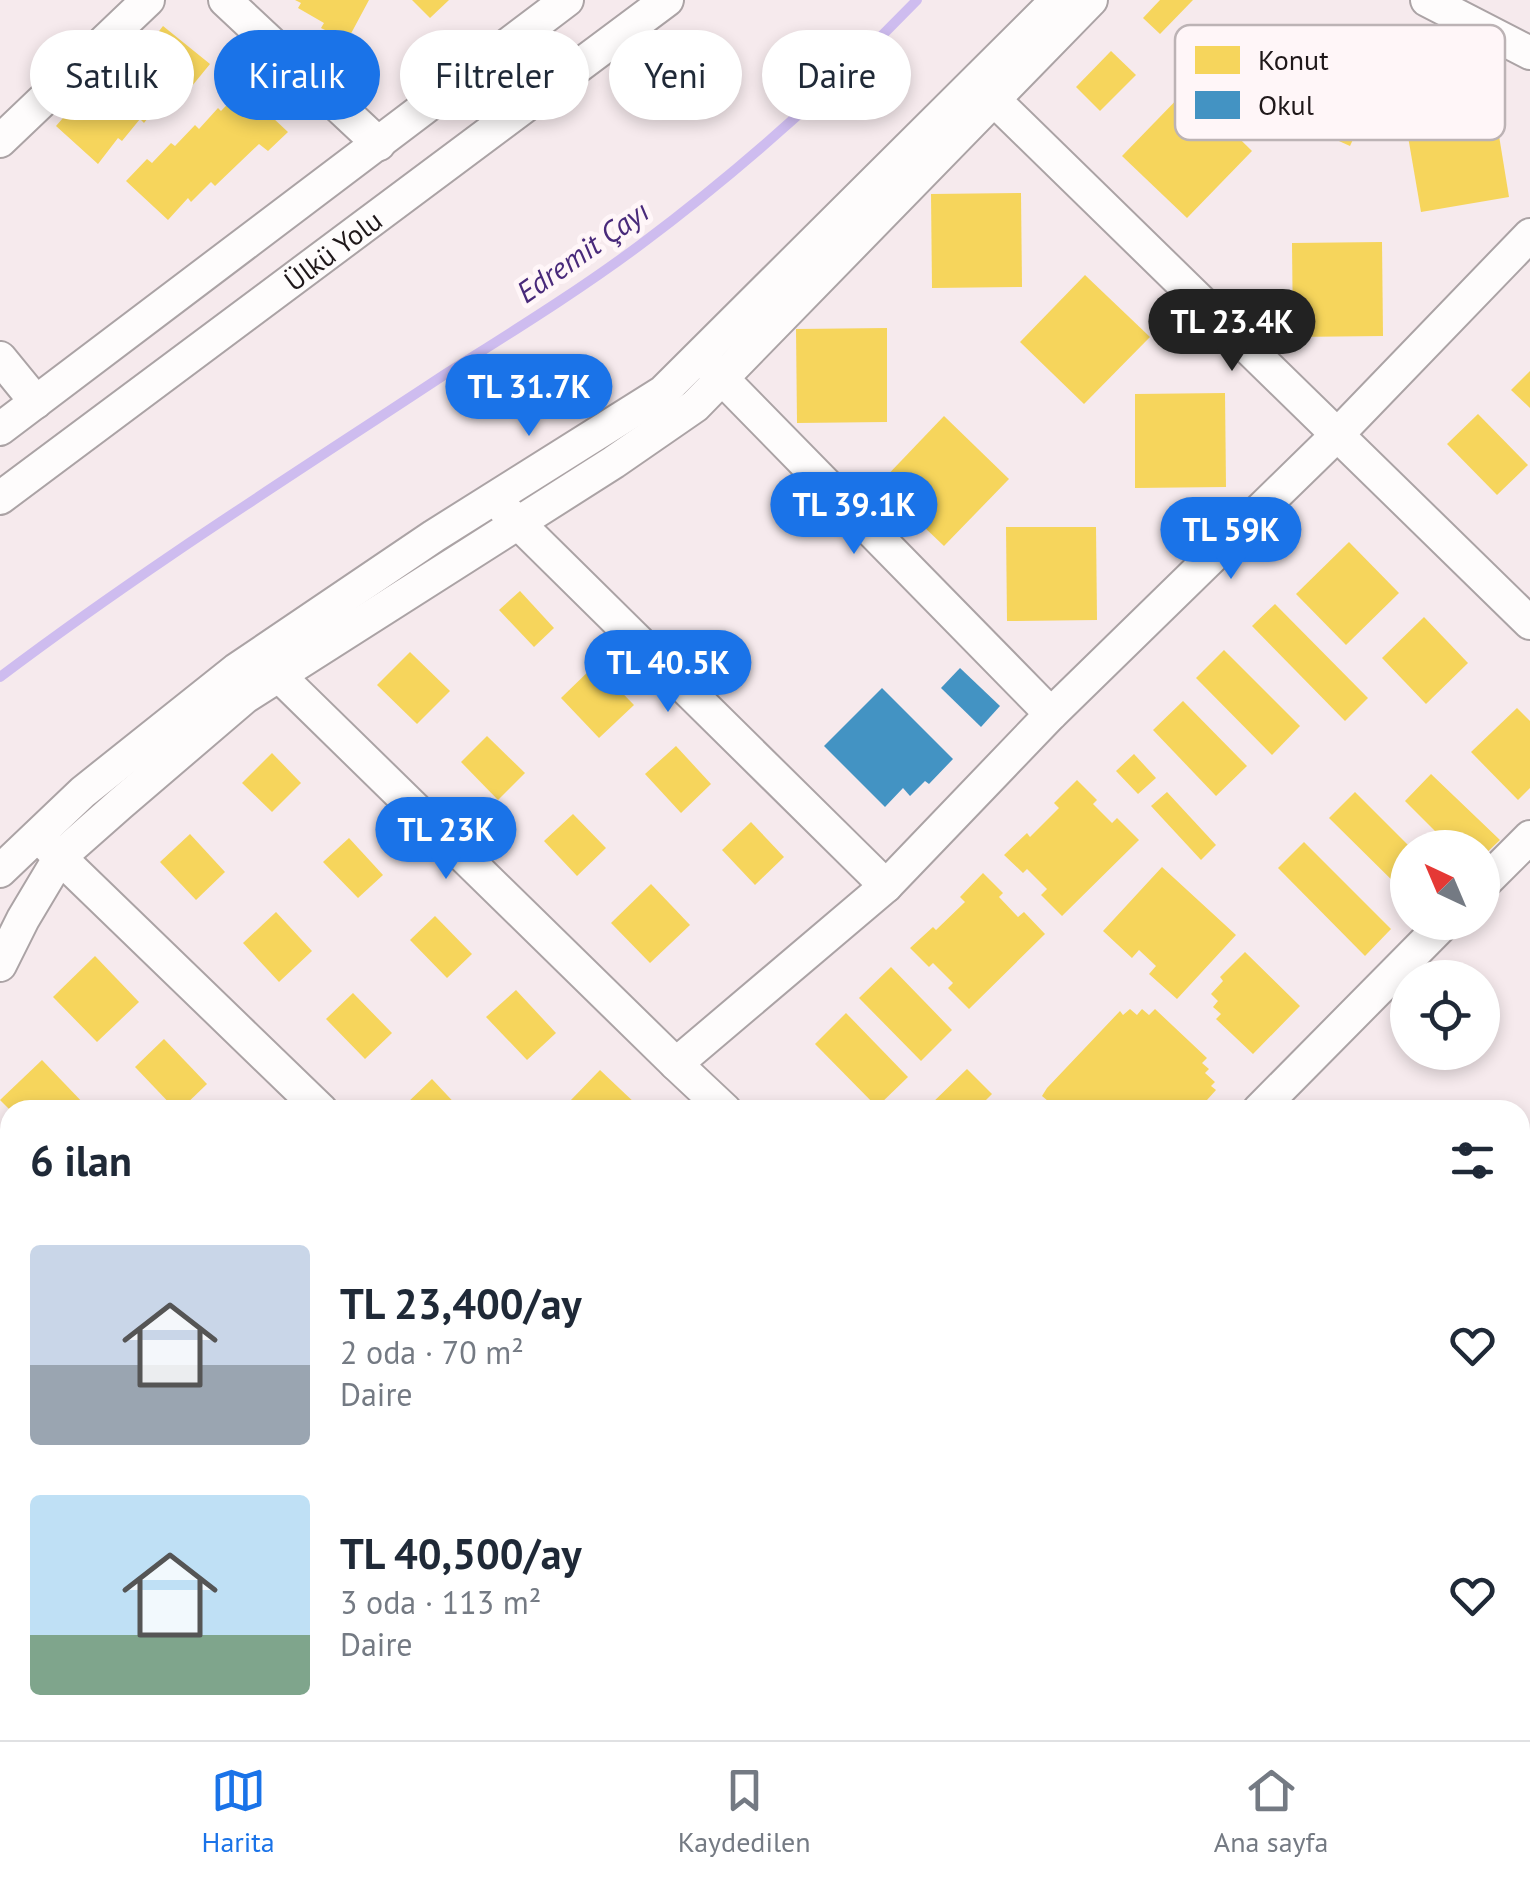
<!DOCTYPE html>
<html lang="tr">
<head>
<meta charset="utf-8">
<style>
  body { margin:0; font-family:"PT Sans",sans-serif; background:#f2f2f3; color:#1f2937; height:100vh; display:flex; flex-direction:column; font-size:38px; white-space:nowrap }
  * { box-sizing:border-box; margin:0 }
  p { font-size:32px; color:#747a83 }
  .icon { flex:none; width:55px; height:55px; fill:none; stroke:currentColor; stroke-width:2; stroke-linecap:round; stroke-linejoin:round }
  .map { position:relative; flex:1; overflow:hidden }
  .sheet { position:absolute; left:0px; top:1100px; width:1530px; height:640px; display:flex; flex-direction:column; background:#fff; border-radius:30px 30px 0 0; box-shadow:0 5px 15px #0003 }
  .sheet>* { flex:none }
  .guide { position:absolute; left:30px; top:30px; width:1000px; height:90px; display:flex; gap:20px }
  .needle { width:65px; rotate:316deg }
  .tools { position:absolute; left:1390px; top:830px; display:grid; gap:20px }
  .tools a { display:grid; place-items:center; width:110px; height:110px; border-radius:50%; background:#fff; box-shadow:0 5px 15px #0003; font-size:50px }
  .price { position:absolute; translate:-50% -85px; padding:0 22px; border-radius:35px; background:#1a73e8; color:#fff; font-size:32px; line-height:65px; filter:drop-shadow(0 2px 5px #0008) }
  .price::after { content:''; position:absolute; left:50%; top:60px; width:30px; height:22px; margin-left:-15px; background:inherit; clip-path:polygon(0 0,100% 0,50% 100%) }
  .price.current { background:#222; color:#fff }
  ul { padding:0; list-style:none }
  li { display:flex; align-items:center; gap:30px; height:250px; padding:0 30px }
  li span { display:grid; place-items:center; flex:none; width:280px; height:200px; border-radius:10px; color:#555 }
  li>.icon { margin-inline-start:auto }
  span .icon { width:120px; height:120px; fill:#fffc; stroke-width:1 }
  li b { font-size:42px }
  h2 { display:flex; justify-content:space-between; align-items:center; height:120px; padding:0 30px; font-size:42px }
  .pill { padding:0 35px; border-radius:45px; background:#fff; box-shadow:0 5px 15px #0003; font-size:35px; line-height:90px }
  .pill.current { background:#1a73e8; color:#fff }
  .dock { display:flex; justify-content:space-around; align-items:center; height:140px; border-top:2px solid #e0e1e3; background:#fff; font-size:28px; color:#747a83 }
  .dock a { display:grid; justify-items:center; gap:5px }
  .dock .current { color:#1a73e8 }
  .map>svg:first-child { display:block }
  .homes { fill:#f6d55c }
  .schools { fill:#4393c3 }
  .lines { fill:none; stroke-linecap:round; stroke-linejoin:round }
  .stream { stroke:#cebcef; stroke-width:10 }
  .minor-casing { stroke:#aba3a5; stroke-width:36 }
  .minor { stroke:#fefcfc; stroke-width:32 }
  .labels { text-anchor:middle; dominant-baseline:central; stroke-width:10; stroke-linejoin:round; paint-order:stroke }
  .street-label { font-size:28px; fill:#1f181a; stroke:#fff6f8 }
  .water-label { font-size:30px; font-style:italic; fill:#48297a; stroke:#fff6f8 }
  .key { fill:#fff6f8; stroke:#bcb3b5; stroke-width:2.5 }
  .key-label { font-size:28px; fill:#1f181a }
</style>
</head>
<body>
<div class="map">
<svg width="1530" height="1740" viewBox="0 0 1530 1740">
  <rect width="100%" height="100%" fill="#f6eaed"/>
  <g class="homes">
    <path d="M295 0H369L347 41 321 28 324 23 298 8 301 3Z"/>
    <path d="M412 0H449L430 18Z"/>
    <path d="M1160 0H1193L1160 34 1143 18Z"/>
    <path d="M1307 24 1389 61 1350 146 1268 109Z"/>
    <path d="M163 26 210 64 192 86 185 80 167 104 162 100 144 123 140 119 122 141 118 138 98 164 56 126 76 103 80 106 97 85 101 88 120 64 124 68 141 45 146 48Z"/>
    <path d="M1111 51 1136 75 1100 111 1076 87Z"/>
    <path d="M1188 88 1252 151 1187 218 1122 156Z"/>
    <path d="M242 89 288 132 268 151 259 144 215 186 211 182 191 202 188 198 168 220 126 181 147 159 152 163 171 143 175 146 195 125 199 129 218 108 221 111Z"/>
    <path d="M1494 105 1509 197 1421 212 1405 119Z"/>
    <path d="M1021 193 1022 287 932 288 931 194Z"/>
    <path d="M1382 242 1383 336 1293 337 1292 243Z"/>
    <path d="M1085 275 1150 337 1084 404 1020 342Z"/>
    <path d="M887 328V422L797 423 796 329Z"/>
    <path d="M1530 371V408L1511 390Z"/>
    <path d="M1225 393 1226 487 1135 488V394Z"/>
    <path d="M1478 414 1528 465 1497 495 1447 444Z"/>
    <path d="M944 416 1009 479 944 546 879 484Z"/>
    <path d="M1006 527H1096L1097 620 1007 621Z"/>
    <path d="M1349 542 1399 593 1346 645 1296 594Z"/>
    <path d="M520 591 554 628 534 647 499 610Z"/>
    <path d="M1275 604 1368 698 1345 721 1252 626Z"/>
    <path d="M1424 617 1468 663 1426 704 1382 658Z"/>
    <path d="M1224 650 1300 726 1272 755 1196 678Z"/>
    <path d="M410 652 450 691 417 724 377 685Z"/>
    <path d="M595 665 634 705 599 738 561 698Z"/>
    <path d="M1183 701 1247 766 1216 796 1153 730Z"/>
    <path d="M1517 708 1530 721V788L1518 800 1471 752Z"/>
    <path d="M487 736 525 773 498 800 461 762Z"/>
    <path d="M676 746 711 784 681 813 645 774Z"/>
    <path d="M272 753 301 783 272 812 242 783Z"/>
    <path d="M1134 754 1156 778 1138 794 1116 771Z"/>
    <path d="M1431 774 1500 840 1482 857V848H1452L1405 801Z"/>
    <path d="M1077 780 1097 800 1093 804 1112 823 1117 818 1139 840 1062 916 1041 895 1047 889 1027 869 1023 873 1004 855 1027 833 1030 837 1059 808 1054 803Z"/>
    <path d="M1167 792 1216 845 1201 860 1151 806Z"/>
    <path d="M1355 792 1411 848H1408V896L1329 818Z"/>
    <path d="M573 814 606 848 577 876 544 841Z"/>
    <path d="M751 822 784 857 755 885 722 850Z"/>
    <path d="M190 834 225 872 196 900 160 862Z"/>
    <path d="M349 838 383 875 358 898 323 862Z"/>
    <path d="M1304 842 1391 929 1365 956 1278 868Z"/>
    <path d="M1162 867 1236 935 1177 999 1149 974 1156 966 1139 950 1132 958 1103 931Z"/>
    <path d="M983 873 1003 893 999 897 1018 917 1024 912 1045 934 969 1009 948 988 953 983 933 963 929 967 910 948 933 927 936 930 965 902 960 897Z"/>
    <path d="M651 884 690 925 650 963 611 923Z"/>
    <path d="M276 912 312 951 279 982 243 943Z"/>
    <path d="M435 916 472 954 447 978 410 940Z"/>
    <path d="M1245 952 1300 1006 1253 1054 1216 1019 1221 1014 1213 1007 1218 1001 1211 994 1223 981 1220 977Z"/>
    <path d="M95 956 139 1002 97 1042 53 997Z"/>
    <path d="M891 967 952 1030 921 1061 859 998Z"/>
    <path d="M516 990 556 1033 527 1060 486 1017Z"/>
    <path d="M353 993 392 1033 365 1059 326 1019Z"/>
    <path d="M1130 1009 1137 1015 1142 1009 1149 1015 1155 1009 1207 1058 1202 1063 1209 1069 1205 1073 1215 1082 1211 1086 1216 1090 1198 1110H1040L1048 1101 1042 1096 1047 1088 1120 1011 1123 1015Z"/>
    <path d="M846 1013 908 1077 877 1107 815 1044Z"/>
    <path d="M164 1039 207 1084 180 1110H176L135 1067Z"/>
    <path d="M42 1060 86 1106 81 1110H10L0 1100Z"/>
    <path d="M967 1069 992 1094 984 1102 991 1110H925Z"/>
    <path d="M600 1070 638 1106 634 1110H577L569 1102Z"/>
    <path d="M432 1079 461 1110H410L405 1105Z"/>
    <rect x="807" y="1730" width="150" height="10"/>
    <path d="M1015 1730H1148V1731L1115 1740H1018Z"/>
  </g>
  <g class="schools">
    <path d="M960 668 1000 706 981 727 941 688Z"/>
    <path d="M882 688 953 759 929 784 925 781 910 796 903 788 885 807 824 746Z"/>
  </g>
  <g class="lines">
    <path class="stream" d="M0 677C143 569 294 474 444 375 510 333 577 292 640 245 739 171 831 89 917 0"/>
    <g class="minor-casing">
      <g id="minor">
        <path d="M225 0 379 144"/>
        <path d="M1427 0 1530 53"/>
        <path d="M978 84 1530 623"/>
        <path d="M0 141 148 0"/>
        <path d="M0 358 36 402"/>
        <path d="M708 364 1051 714"/>
        <path d="M0 429 567 0"/>
        <path id="s1" d="M0 498 667 0"/>
        <path d="M505 510 886 886"/>
        <path d="M265 662 676 1064"/>
        <path d="M48 846 321 1110"/>
        <path d="M0 871 83 792 236 670 434 536 663 392 1057 0"/>
        <path d="M1482 885 1530 837"/>
        <path d="M0 965 23 919 60 857 120 804 245 697 614 462 695 406 1091 0"/>
        <path d="M725 1110 676 1064 886 886 1051 714 1338 434 1530 235"/>
        <path d="M1259 1110 1445 922"/>
        <path d="M1520 1437 1530 1426"/>
        <path d="M17 1730 42 1740"/>
        <path d="M1344 1730 1353 1740"/>
        <path d="M667 1740 676 1730"/>
      </g>
    </g>
    <use href="#minor" class="minor"/>
  </g>
  <g class="labels">
    <g class="street-label">
      <text stroke="none"><textPath href="#s1" startOffset="415">Ülkü Yolu</textPath></text>
    </g>
    <g class="water-label">
      <text transform="translate(582 251) rotate(-35)">Edremit Çayı</text>
    </g>
  </g>
  <rect x="1175" y="25" width="330" height="115" rx="15" class="key"/>
  <rect x="1195" y="46" width="45" height="28" fill="#f6d55c"/>
  <rect x="1195" y="91" width="45" height="28" fill="#4393c3"/>
  <g class="key-label">
    <text x="1258" y="70">Konut</text>
    <text x="1258" y="115">Okul</text>
  </g>
</svg>
<div class="tools">
<a><svg class="needle" viewBox="-14 -14 28 28"><path d="M0-13l5 13h-10z" fill="#e53935"/><path d="M0 13l5-13h-10z" fill="#747a83"/></svg></a>
<a><svg class="icon" aria-label="locate" viewBox="0 0 24 24"><circle cx="12" cy="12" r="6"/><path d="M12 2v4M12 18v4M2 12h4M18 12h4"/></svg></a>
</div>
<b class="price current" style="left:1232px;top:374px">TL 23.4K</b>
<b class="price" style="left:529px;top:439px">TL 31.7K</b>
<b class="price" style="left:854px;top:557px">TL 39.1K</b>
<b class="price" style="left:1231px;top:582px">TL 59K</b>
<b class="price" style="left:668px;top:715px">TL 40.5K</b>
<b class="price" style="left:446px;top:882px">TL 23K</b>
<div class="guide">
<a class="pill">Satılık</a>
<a class="pill current">Kiralık</a>
<a class="pill">Filtreler</a>
<a class="pill">Yeni</a>
<a class="pill">Daire</a>
</div>
<section class="sheet">
<h2>6 ilan<svg class="icon" aria-label="filters" viewBox="0 0 24 24"><path d="M4 7h16M4 17h16"/><circle cx="9" cy="7" r="2"/><circle cx="15" cy="17" r="2"/></svg></h2>
<ul>
<li><span style="background:linear-gradient(#c9d6e8 60%,#9aa5b1 0)"><svg class="icon" aria-label="home" viewBox="0 0 24 24"><path d="M3 11l9-7 9 7M6 9v11h12V9"/></svg></span><div><b>TL 23,400/ay</b><p>2 oda · 70 m²</p><p>Daire</p></div><svg class="icon" aria-label="heart" viewBox="0 0 24 24"><path d="M12 20l-8-8c-3-5 5-10 8-4 3-6 11-1 8 4z"/></svg></li>
<li><span style="background:linear-gradient(#bfe0f5 70%,#7fa58c 0)"><svg class="icon" aria-label="home" viewBox="0 0 24 24"><path d="M3 11l9-7 9 7M6 9v11h12V9"/></svg></span><div><b>TL 40,500/ay</b><p>3 oda · 113 m²</p><p>Daire</p></div><svg class="icon" aria-label="heart" viewBox="0 0 24 24"><path d="M12 20l-8-8c-3-5 5-10 8-4 3-6 11-1 8 4z"/></svg></li>
</ul>
</section>
</div>
<nav class="dock">
<a class="current"><svg class="icon" aria-label="map" viewBox="0 0 24 24"><path d="M3 6l6-2 6 2 6-2v14l-6 2-6-2-6 2zM9 4v14M15 6v14"/></svg>Harita</a>
<a><svg class="icon" aria-label="saved" viewBox="0 0 24 24"><path d="M7 4h10v16l-5-4-5 4z"/></svg>Kaydedilen</a>
<a><svg class="icon" aria-label="home" viewBox="0 0 24 24"><path d="M3 11l9-7 9 7M6 9v11h12V9"/></svg>Ana sayfa</a>
</nav>
</body>
</html>
